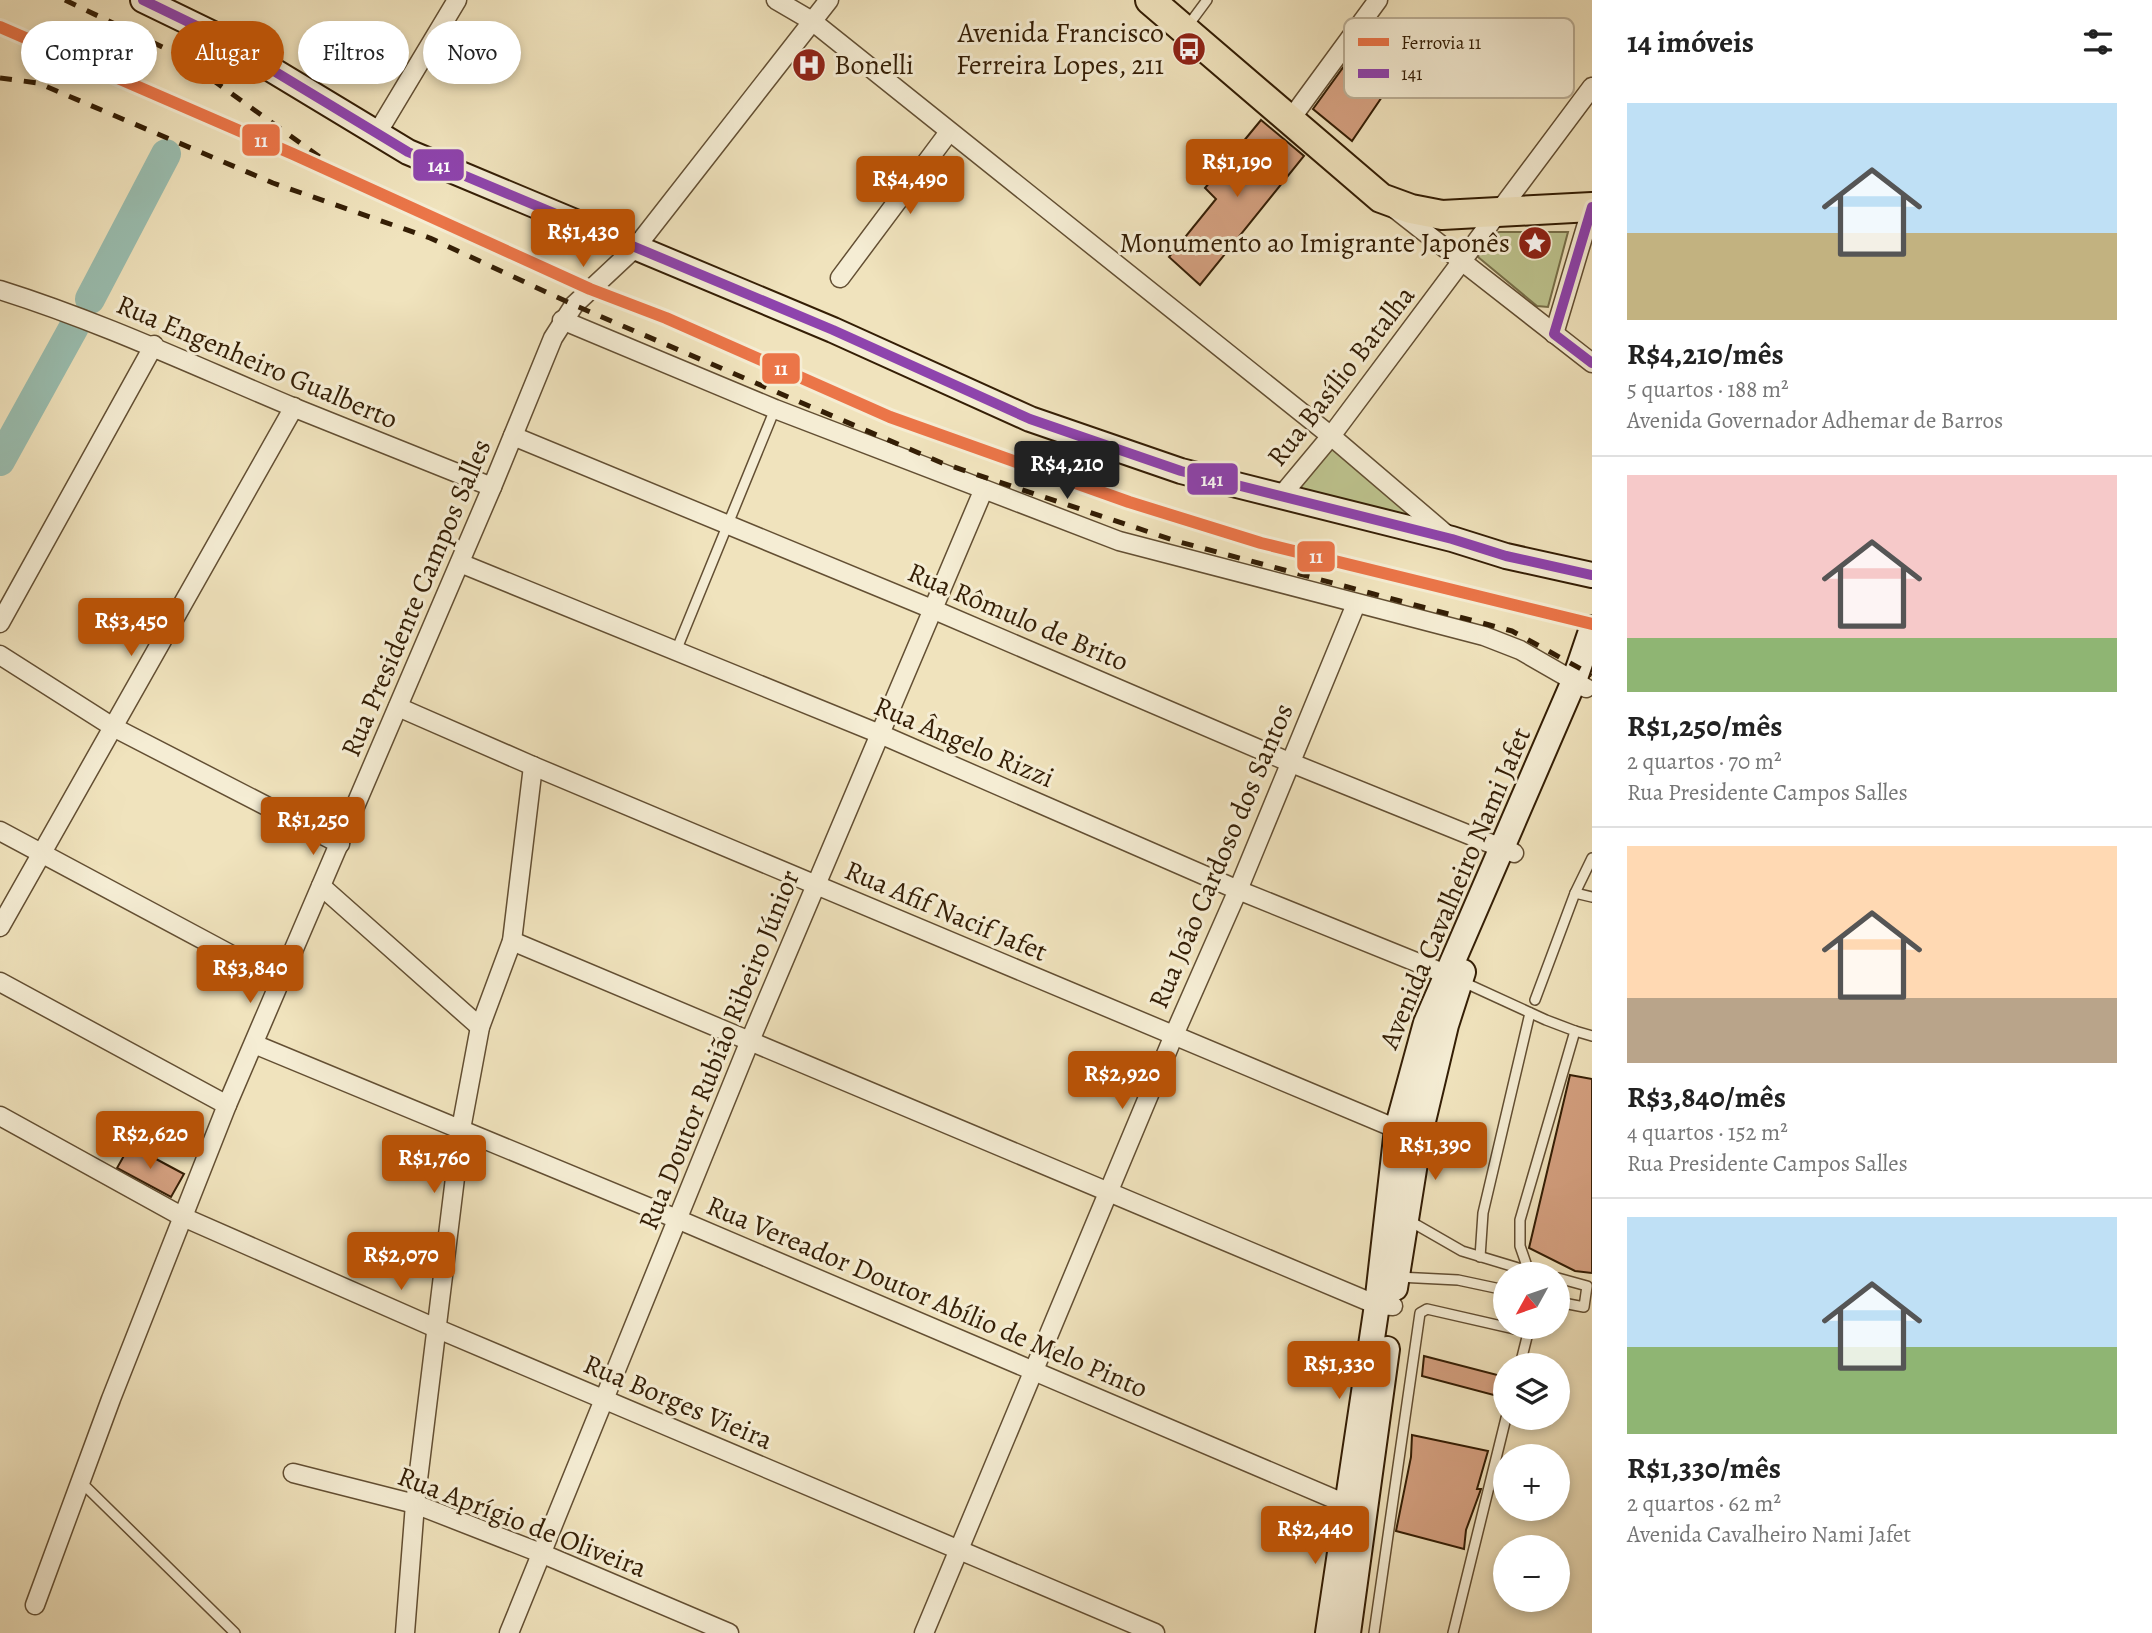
<!DOCTYPE html>
<html lang="pt">
<head>
<meta charset="utf-8">
<style>
  body { margin:0; font-family:Alegreya,serif; background:#f6f6f6; color:#222; height:100vh; display:flex; flex-direction:column; font-size:26px; white-space:nowrap }
  * { box-sizing:border-box; margin:0 }
  p { font-size:23px; color:#767676 }
  .icon { flex:none; width:38px; height:38px; fill:none; stroke:currentColor; stroke-width:2; stroke-linecap:round; stroke-linejoin:round }
  .map { position:relative; flex:1; overflow:hidden }
  .drawer { display:flex; flex-direction:column; background:#fff; width:560px }
  .drawer>* { flex:none }
  .banner { position:absolute; left:21px; top:21px; width:665px; height:63px; display:flex; gap:14px }
  .needle { width:46px; rotate:230deg }
  .fabs { position:absolute; left:1493px; top:1262px; display:grid; gap:14px }
  .fabs a { display:grid; place-items:center; width:77px; height:77px; border-radius:50%; background:#fff; box-shadow:0 4px 10px #0003; font-size:35px }
  .price { position:absolute; translate:-50% -60px; padding:0 16px; border-radius:7px; background:#b45309; color:#fff; font-size:23px; line-height:46px; filter:drop-shadow(0 2px 4px #0008) }
  .price::after { content:''; position:absolute; left:50%; top:42px; width:21px; height:16px; margin-left:-10px; background:inherit; clip-path:polygon(0 0,100% 0,50% 100%) }
  .price.on { background:#222; color:#fff }
  ul { padding:0; list-style:none }
  li { display:grid; align-content:center; gap:14px; height:371px; padding:0 35px }
  li+li { border-top:2px solid #e0e0e0 }
  li span { display:grid; place-items:center; height:217px; border-radius:0px; color:#555 }
  li>.icon { margin-inline-start:auto }
  span .icon { width:126px; height:126px; fill:#fffc; stroke-width:1 }
  li b { font-size:30px }
  h2 { display:flex; justify-content:space-between; align-items:center; height:84px; padding:0 35px; font-size:30px }
  .tag { padding:0 24px; border-radius:32px; background:#fff; box-shadow:0 4px 10px #0003; font-size:24px; line-height:63px }
  .tag.on { background:#b45309; color:#fff }
  main { display:flex; flex:1; min-height:0 }
  .map>svg:first-child { display:block }
  .green { fill:#bdc38e; stroke:#78704a; stroke-width:2 }
  .lines { fill:none; stroke-linecap:round; stroke-linejoin:round }
  .river { stroke:#9abeb0; stroke-width:30 }
  .building { fill:#d5a181; stroke:#341e05; stroke-width:2 }
  .lane-casing { stroke:#634f33; stroke-width:12 }
  .street-casing { stroke:#634f33; stroke-width:21 }
  .secondary-casing { stroke:#341e05; stroke-width:28 }
  .primary-casing { stroke:#341e05; stroke-width:32 }
  .lane { stroke:#f5edd4; stroke-width:9 }
  .street { stroke:#f5edd4; stroke-width:18 }
  .secondary { stroke:#f5edd4; stroke-width:24 }
  .primary { stroke:#f0e3bd; stroke-width:28 }
  .rail { stroke:#341e05; stroke-width:5; stroke-dasharray:12 12; stroke-linecap:butt }
  .bus-1-casing { stroke:#f5edd4; stroke-width:16 }
  .bus-1 { stroke:#8e44ad; stroke-width:10 }
  .rail-1-casing { stroke:#f5edd4; stroke-width:18 }
  .rail-1 { stroke:#eb7548; stroke-width:12 }
  .labels { text-anchor:middle; dominant-baseline:central; stroke-width:6; stroke-linejoin:round; paint-order:stroke }
  .poi-label { font-size:28px; fill:#341e05; stroke:#f5edd4; text-anchor:end }
  .street-label { font-size:28px; fill:#341e05; stroke:#f5edd4 }
  .key { fill:#f5edd4; stroke:#bbaf96; stroke-width:2 }
  .key-label { font-size:19px; fill:#341e05 }
  .line-badge { stroke:#f5edd4; stroke-width:2.5 }
  .badge-label { font-size:19px; text-anchor:middle; font-weight:bold; fill:#fff }
</style>
</head>
<body>
<main>
<div class="map">
<svg width="1592" height="1633" viewBox="0 0 1592 1633">
  <rect width="100%" height="100%" fill="#f0e3bd"/>
  <filter id="stains"><feTurbulence type="fractalNoise" baseFrequency=".00286" numOctaves="4"/><feColorMatrix values="0 0 0 0 .2 0 0 0 0 .09 0 0 0 0 .02 0 0 0 .5 -.17"/></filter>
  <radialGradient id="worn" r=".72"><stop offset=".6" stop-color="#630" stop-opacity="0"/><stop offset="1" stop-color="#630" stop-opacity=".3"/></radialGradient>
  <g class="green">
    <path d="M1499 232H1568L1548 307 1537 306 1478 257 1487 237Z"/>
    <path d="M1334 444 1414 518 1297 490Z"/>
  </g>
  <g class="lines">
    <g class="river">
      <path d="M90 299 166 154"/>
      <path d="M0 461 74 327"/>
    </g>
  </g>
  <g class="building">
    <path d="M1347 62 1386 91 1352 141 1313 109Z"/>
    <path d="M1261 120 1304 156 1200 285 1169 257 1216 199 1205 188Z"/>
    <path d="M1570 1075 1592 1079V1273L1575 1271 1529 1248Z"/>
    <path d="M130 1145 184 1174 171 1197 117 1168Z"/>
    <path d="M1424 1356 1505 1377V1398L1422 1376Z"/>
    <path d="M1412 1435 1488 1451 1477 1489H1481L1466 1530 1464 1549 1396 1531 1411 1457Z"/>
  </g>
  <g class="lines">
    <g class="lane-casing">
      <g id="lane">
        <path d="M1187 27 1207 0"/>
        <path d="M676 651 775 409"/>
        <path d="M1575 893 1592 897"/>
        <path d="M1461 981 1546 1020 1575 1031 1520 1220V1246L1529 1272"/>
        <path d="M1535 1000 1575 893 1592 858"/>
        <path d="M1575 1031 1592 1036"/>
        <path d="M1408 1220 1462 1251 1538 1274"/>
        <path d="M1480 1257 1483 1213 1530 1013"/>
        <path d="M1398 1277 1458 1280 1505 1290"/>
        <path d="M1558 1278 1587 1286 1584 1307 1558 1302"/>
        <path d="M1520 1365 1529 1329"/>
        <path d="M81 1482 235 1633"/>
        <path d="M1374 1633 1420 1313 1427 1309 1528 1332"/>
        <path d="M1453 1633 1506 1418"/>
      </g>
    </g>
    <g class="street-casing">
      <g id="street">
        <path d="M776 0 812 21 1331 436 1447 535"/>
        <path d="M1290 120 1378 0"/>
        <path d="M376 135 457 0"/>
        <path d="M1395 209 1592 363"/>
        <path d="M840 278 949 132"/>
        <path d="M0 290C102 322 197 367 295 408 361 435 427 461 492 487"/>
        <path d="M562 320 775 409 1119 541 1484 636 1520 650 1586 688"/>
        <path d="M1554 334 1592 207"/>
        <path d="M513 436 932 609 1289 762 1514 853"/>
        <path d="M1281 496 1331 436 1592 87"/>
        <path d="M460 563 880 734 1238 890 1458 979"/>
        <path d="M0 623 154 345"/>
        <path d="M0 655 113 727 340 844"/>
        <path d="M398 707 533 766 1397 1129"/>
        <path d="M0 831 282 982"/>
        <path d="M321 886 480 1027"/>
        <path d="M0 927 294 407"/>
        <path d="M512 941 1377 1305 1393 1306"/>
        <path d="M0 982 227 1105"/>
        <path d="M254 1044 677 1219 1346 1504"/>
        <path d="M0 1116 183 1217 438 1329 1155 1633"/>
        <path d="M293 1473 415 1504 543 1554 729 1633"/>
        <path d="M35 1605 111 1399 227 1105 492 487 553 338 574 305 636 247 829 0"/>
        <path d="M405 1633 415 1504 461 1129 480 1027 512 941 533 766"/>
        <path d="M509 1633 749 1043 983 491"/>
        <path d="M924 1633 1174 1035 1238 890 1356 604"/>
      </g>
    </g>
    <g class="secondary-casing">
      <g id="secondary">
        <path d="M143 0 240 47 269 68 408 152 833 330 1030 419 1181 471 1452 539 1506 556 1592 575"/>
        <path d="M1395 1288 1419 1138 1446 1025 1463 972"/>
        <path d="M1328 1633 1377 1305 1397 1129 1426 1023 1574 681 1592 628"/>
        <path d="M1348 1633 1387 1349"/>
      </g>
    </g>
    <g class="primary-casing">
      <path id="primary" d="M1150 0 1381 198 1411 209 1442 215 1592 207"/>
    </g>
    <use href="#lane" class="lane"/>
    <use href="#street" class="street"/>
    <use href="#secondary" class="secondary"/>
    <use href="#primary" class="primary"/>
    <g class="rail">
      <path d="M65 0 175 53 360 186"/>
      <path d="M0 78 38 83 273 183 430 238 574 305 942 463 1176 541 1512 631 1592 675"/>
    </g>
    <g class="bus-1-casing">
      <g id="bus-1">
        <path d="M143 0 240 47 269 68 408 152 833 330 1030 419 1181 471 1452 539 1506 556 1592 575"/>
        <path d="M1592 207 1554 334 1592 363"/>
      </g>
    </g>
    <use href="#bus-1" class="bus-1"/>
    <g class="rail-1-casing">
      <path id="rail-1" d="M0 27 293 154 590 289 666 318 890 417 1129 502 1261 543 1592 624"/>
    </g>
    <use href="#rail-1" class="rail-1"/>
  </g>
  <defs>
    <g id="bus-disc" transform="scale(1.75)"><circle r="9.5" fill="#8f2418" stroke="#f5edd4"/><path d="M-5-6H5V4H4V6H2V4H-2V6H-4V4H-5ZM-3.5-4V0h7V-4ZM-3.5 1.2v1.5H-2V1.2ZM2 1.2v1.5H3.5V1.2Z" fill="#fff"/></g>
    <g id="hospital-disc" transform="scale(1.75)"><circle r="9.5" fill="#8f2418" stroke="#f5edd4"/><path d="M-5-5h3v3.5h4V-5h3V5h-3V1.5h-4V5h-3Z" fill="#fff"/></g>
    <g id="sight-disc" transform="scale(1.75)"><circle r="9.5" fill="#8f2418" stroke="#f5edd4"/><path d="M0-6L1.8-2.2L6-1.7L2.9 1.2L3.7 5.4L0 3.3L-3.7 5.4L-2.9 1.2L-6-1.7L-1.8-2.2Z" fill="#fff"/></g>
  </defs>
  <g fill-rule="evenodd">
    <use href="#bus-disc" x="1189" y="49"/>
    <use href="#hospital-disc" x="809" y="65"/>
    <use href="#sight-disc" x="1535" y="243"/>
  </g>
  <g class="labels">
    <g class="poi-label">
      <text x="1164" y="33">Avenida Francisco<tspan x="1164" dy="32">Ferreira Lopes, 211</tspan></text>
      <text x="834" y="65" text-anchor="start">Bonelli</text>
      <text x="1510" y="243">Monumento ao Imigrante Japonês</text>
    </g>
    <g class="street-label">
      <text transform="translate(257 362) rotate(23)">Rua Engenheiro Gualberto</text>
      <text transform="translate(1341 376) rotate(-52)">Rua Basílio Batalha</text>
      <text transform="translate(416 598) rotate(-67)">Rua Presidente Campos Salles</text>
      <text transform="translate(1018 617) rotate(23)">Rua Rômulo de Brito</text>
      <text transform="translate(964 742) rotate(23)">Rua Ângelo Rizzi</text>
      <text transform="translate(1221 856) rotate(-67)">Rua João Cardoso dos Santos</text>
      <text transform="translate(1455 888) rotate(-67)">Avenida Cavalheiro Nami Jafet</text>
      <text transform="translate(946 911) rotate(23)">Rua Afif Nacif Jafet</text>
      <text transform="translate(719 1050) rotate(-68)">Rua Doutor Rubião Ribeiro Júnior</text>
      <text transform="translate(927 1297) rotate(23)">Rua Vereador Doutor Abílio de Melo Pinto</text>
      <text transform="translate(678 1402) rotate(23)">Rua Borges Vieira</text>
      <text transform="translate(522 1522) rotate(21)">Rua Aprígio de Oliveira</text>
    </g>
  </g>
  <rect x="1344" y="18" width="230" height="80" rx="10" class="key"/>
  <rect x="1358" y="38" width="31" height="8" fill="#eb7548"/>
  <rect x="1358" y="69" width="31" height="9" fill="#8e44ad"/>
  <g class="key-label">
    <text x="1401" y="49">Ferrovia 11</text>
    <text x="1401" y="80">141</text>
  </g>
  <g class="line-badge">
    <rect x="241" y="123" width="40" height="34" rx="7" fill="#eb7548"/>
    <rect x="412" y="148" width="53" height="34" rx="7" fill="#8e44ad"/>
    <rect x="761" y="352" width="40" height="33" rx="7" fill="#eb7548"/>
    <rect x="1186" y="462" width="53" height="34" rx="7" fill="#8e44ad"/>
    <rect x="1296" y="540" width="40" height="33" rx="7" fill="#eb7548"/>
  </g>
  <g class="badge-label">
    <text x="261" y="147">11</text>
    <text x="439" y="172">141</text>
    <text x="781" y="375">11</text>
    <text x="1212" y="486">141</text>
    <text x="1316" y="563">11</text>
  </g>
  <rect width="100%" height="100%" filter="url(#stains)"/>
  <rect width="100%" height="100%" fill="url(#worn)"/>
</svg>
<div class="fabs">
<a><svg class="needle" viewBox="-14 -14 28 28"><path d="M0-13l5 13h-10z" fill="#e53935"/><path d="M0 13l5-13h-10z" fill="#767676"/></svg></a>
<a><svg class="icon" aria-label="layers" viewBox="0 0 24 24"><path d="M12 4l9 5-9 5-9-5zM3 14l9 5 9-5"/></svg></a>
<a>+</a>
<a>−</a>
</div>
<b class="price" style="left:1237px;top:199px">R$1,190</b>
<b class="price" style="left:910px;top:216px">R$4,490</b>
<b class="price" style="left:583px;top:269px">R$1,430</b>
<b class="price on" style="left:1067px;top:501px">R$4,210</b>
<b class="price" style="left:131px;top:658px">R$3,450</b>
<b class="price" style="left:313px;top:857px">R$1,250</b>
<b class="price" style="left:250px;top:1005px">R$3,840</b>
<b class="price" style="left:1122px;top:1111px">R$2,920</b>
<b class="price" style="left:150px;top:1171px">R$2,620</b>
<b class="price" style="left:1435px;top:1182px">R$1,390</b>
<b class="price" style="left:434px;top:1195px">R$1,760</b>
<b class="price" style="left:401px;top:1292px">R$2,070</b>
<b class="price" style="left:1339px;top:1401px">R$1,330</b>
<b class="price" style="left:1315px;top:1566px">R$2,440</b>
<div class="banner">
<a class="tag">Comprar</a>
<a class="tag on">Alugar</a>
<a class="tag">Filtros</a>
<a class="tag">Novo</a>
</div>
</div>
<section class="drawer">
<h2>14 imóveis<svg class="icon" aria-label="filters" viewBox="0 0 24 24"><path d="M4 7h16M4 17h16"/><circle cx="9" cy="7" r="2"/><circle cx="15" cy="17" r="2"/></svg></h2>
<ul>
<li><span style="background:linear-gradient(#bfe0f5 60%,#c2b280 0)"><svg class="icon" aria-label="home" viewBox="0 0 24 24"><path d="M3 11l9-7 9 7M6 9v11h12V9"/></svg></span><div><b>R$4,210/mês</b><p>5 quartos · 188 m²</p><p>Avenida Governador Adhemar de Barros</p></div></li>
<li><span style="background:linear-gradient(#f6c9c9 75%,#8fb573 0)"><svg class="icon" aria-label="home" viewBox="0 0 24 24"><path d="M3 11l9-7 9 7M6 9v11h12V9"/></svg></span><div><b>R$1,250/mês</b><p>2 quartos · 70 m²</p><p>Rua Presidente Campos Salles</p></div></li>
<li><span style="background:linear-gradient(#ffd9b3 70%,#b9a48a 0)"><svg class="icon" aria-label="home" viewBox="0 0 24 24"><path d="M3 11l9-7 9 7M6 9v11h12V9"/></svg></span><div><b>R$3,840/mês</b><p>4 quartos · 152 m²</p><p>Rua Presidente Campos Salles</p></div></li>
<li><span style="background:linear-gradient(#bfe0f5 60%,#8fb573 0)"><svg class="icon" aria-label="home" viewBox="0 0 24 24"><path d="M3 11l9-7 9 7M6 9v11h12V9"/></svg></span><div><b>R$1,330/mês</b><p>2 quartos · 62 m²</p><p>Avenida Cavalheiro Nami Jafet</p></div></li>
</ul>
</section>
</main>
</body>
</html>
